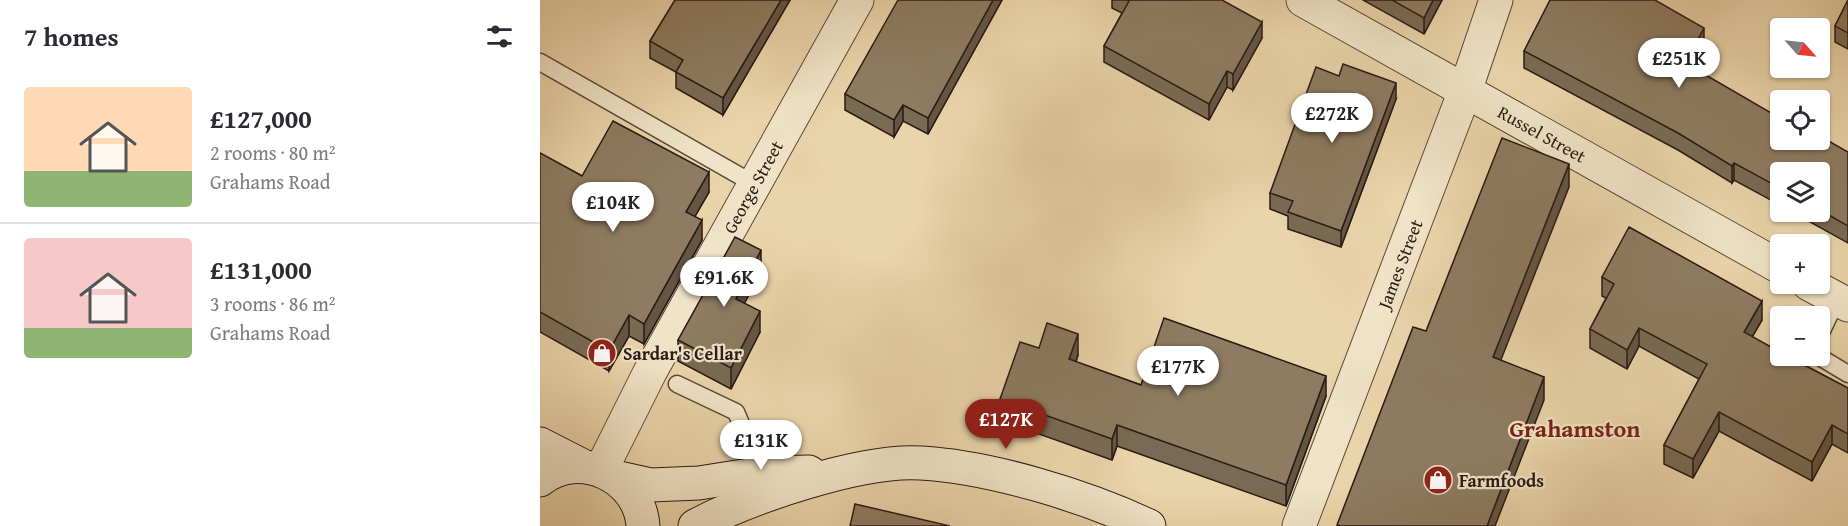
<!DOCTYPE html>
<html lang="en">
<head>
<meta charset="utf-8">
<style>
  body { margin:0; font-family:"Gentium Book Plus",serif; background:#f7f7f7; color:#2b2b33; height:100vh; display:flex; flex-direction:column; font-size:22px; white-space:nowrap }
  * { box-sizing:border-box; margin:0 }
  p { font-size:20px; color:#7c7c81 }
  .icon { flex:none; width:33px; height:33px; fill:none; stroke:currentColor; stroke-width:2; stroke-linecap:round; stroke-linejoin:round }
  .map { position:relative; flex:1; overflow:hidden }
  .side { display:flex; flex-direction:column; background:#fff; width:540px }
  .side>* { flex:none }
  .needle { width:39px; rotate:117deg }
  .fabs { position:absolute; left:1230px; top:18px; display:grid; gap:12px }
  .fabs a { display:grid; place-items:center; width:60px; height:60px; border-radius:6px; background:#fff; box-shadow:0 2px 4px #0004; font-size:30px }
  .price { position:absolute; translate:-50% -51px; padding:0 14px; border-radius:21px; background:#fff; color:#222; font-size:20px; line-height:39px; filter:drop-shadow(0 2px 3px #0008) }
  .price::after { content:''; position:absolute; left:50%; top:36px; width:18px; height:14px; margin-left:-9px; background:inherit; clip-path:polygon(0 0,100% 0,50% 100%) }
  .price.selected { background:#8f2418; color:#fff }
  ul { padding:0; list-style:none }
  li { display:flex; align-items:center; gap:18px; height:150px; padding:0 24px }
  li+li { border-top:2px solid #e1e1e2 }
  li span { display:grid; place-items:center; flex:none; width:168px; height:120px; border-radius:6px; color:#555 }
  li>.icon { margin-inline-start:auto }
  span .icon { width:72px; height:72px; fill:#fffc; stroke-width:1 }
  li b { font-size:26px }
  h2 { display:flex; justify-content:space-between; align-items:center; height:72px; padding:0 24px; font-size:26px }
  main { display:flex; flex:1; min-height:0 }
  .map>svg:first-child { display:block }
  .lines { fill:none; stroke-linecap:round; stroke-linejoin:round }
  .lane-casing { stroke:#5b4839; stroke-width:19 }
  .street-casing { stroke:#5b4839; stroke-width:35 }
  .secondary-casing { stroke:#2b1a14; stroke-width:35 }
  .lane { stroke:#f1e3c7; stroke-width:16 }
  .street { stroke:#f1e3c7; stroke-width:33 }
  .secondary { stroke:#f1e3c7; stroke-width:33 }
  .wall { fill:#7a6a53; stroke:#2b1a14; stroke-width:1.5 }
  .shaded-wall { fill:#635644; stroke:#2b1a14; stroke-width:1.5 }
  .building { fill:#8e7b61; stroke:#2b1a14; stroke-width:1.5 }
  .labels { text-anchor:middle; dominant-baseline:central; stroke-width:4.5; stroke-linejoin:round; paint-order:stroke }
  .street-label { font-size:18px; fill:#2b1a14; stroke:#f1e3c7 }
  .poi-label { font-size:18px; font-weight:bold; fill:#2b1a14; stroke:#f1e3c7; text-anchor:start }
  .district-label { font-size:24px; font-weight:bold; fill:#7a1f14; stroke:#f1e3c7 }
</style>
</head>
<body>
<main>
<section class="side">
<h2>7 homes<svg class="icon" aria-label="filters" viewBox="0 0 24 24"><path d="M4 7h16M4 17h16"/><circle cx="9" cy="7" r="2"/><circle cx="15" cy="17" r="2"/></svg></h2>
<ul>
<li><span style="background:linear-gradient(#ffd9b3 70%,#8fb573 0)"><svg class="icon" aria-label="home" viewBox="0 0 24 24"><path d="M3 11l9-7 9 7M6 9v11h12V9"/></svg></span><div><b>£127,000</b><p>2 rooms · 80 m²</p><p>Grahams Road</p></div></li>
<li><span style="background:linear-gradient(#f6c9c9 75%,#8fb573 0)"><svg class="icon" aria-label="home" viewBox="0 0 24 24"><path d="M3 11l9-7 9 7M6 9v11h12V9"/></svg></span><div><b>£131,000</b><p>3 rooms · 86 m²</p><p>Grahams Road</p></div></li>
</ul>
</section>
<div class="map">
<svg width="1308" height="526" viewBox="0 0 1308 526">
  <rect width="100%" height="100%" fill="#ead4a9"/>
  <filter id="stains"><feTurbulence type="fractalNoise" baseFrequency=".00333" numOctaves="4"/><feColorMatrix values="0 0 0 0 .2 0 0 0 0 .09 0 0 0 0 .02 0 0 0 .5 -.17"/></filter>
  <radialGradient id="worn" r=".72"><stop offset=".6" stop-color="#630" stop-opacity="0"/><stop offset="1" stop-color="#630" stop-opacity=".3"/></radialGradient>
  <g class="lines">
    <g class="lane-casing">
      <g id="lane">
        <path d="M0 62 214 184"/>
        <path d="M1280 335 1297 299"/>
        <path d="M1278 356 1308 374"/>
        <path d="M137 384 196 412 222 473"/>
      </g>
    </g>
    <g class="street-casing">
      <g id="street">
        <path d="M763 0 1240 267"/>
        <path d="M1269 284 1308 305"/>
        <path d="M61 470 110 372 317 0"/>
        <path d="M759 526 925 91 956 0"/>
      </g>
    </g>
    <g class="secondary-casing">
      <g id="secondary">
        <path d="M0 444 43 466"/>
        <path d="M75 477 111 485 159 483 222 473 269 472"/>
        <path d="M0 480C39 448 100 477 103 526"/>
        <path d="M155 526C208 498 321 459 381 463 451 467 546 496 609 526"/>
      </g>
    </g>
    <use href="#lane" class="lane"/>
    <use href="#street" class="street"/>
    <use href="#secondary" class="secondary"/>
  </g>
  <g class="wall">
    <path d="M135 0H250L183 115 136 88V72L110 58V41Z"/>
    <path d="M462 0 388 134 363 121 354 137 305 110V94Z"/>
    <path d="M572 0H682L722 38 693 90 687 87 669 120 564 62V46L582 13 572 8Z"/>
    <path d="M823 0H902L884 34Z"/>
    <path d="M1308 0V49L1295 42V26Z"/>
    <path d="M1164 45 1152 67 1240 140 1308 152V243L1252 212H1280V172H1240V205L1194 180 1192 183 1138 150 984 68V51Z"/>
    <path d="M856 99 801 247 748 229V216L730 209V193Z"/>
    <path d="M0 153 42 176 169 192 155 216 162 240 104 344 89 336 69 371 0 332Z"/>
    <path d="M221 271 204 303 220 332 191 389 138 361V340Z"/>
    <path d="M1062 277 1222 320 1212 337 1308 388V453L1292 444 1272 481 1179 431 1153 478 1124 464V445L1159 379 1099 346 1087 369 1050 348V329L1066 298 1062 296Z"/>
    <path d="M499 348 538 355 536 362 601 385 786 396 746 506 577 446 572 460 460 420V399Z"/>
  </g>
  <g class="shaded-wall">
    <path d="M241 0H250L183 115V98Z"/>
    <path d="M453 0H462L388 134V118Z"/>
    <path d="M893 0H902L884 34V18Z"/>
    <path d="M722 22V38L693 90V74Z"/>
    <path d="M1164 28V45L1145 80V63Z"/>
    <path d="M687 71V87L669 120V104Z"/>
    <path d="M856 83V99L801 247V231Z"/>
    <path d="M363 105V121L354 137V120Z"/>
    <path d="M1194 163V180L1192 183V166Z"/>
    <path d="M1029 164V187L953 380V357Z"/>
    <path d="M169 172V192L146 232V212Z"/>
    <path d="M162 220V240L104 344V324Z"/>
    <path d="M221 250V271L196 320V299Z"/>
    <path d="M1222 301V320L1204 351V332Z"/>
    <path d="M220 311V332L191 389V368Z"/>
    <path d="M89 315V336L69 371V351Z"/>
    <path d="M1099 328V346L1087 369V350Z"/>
    <path d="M538 334V355L529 380V359Z"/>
    <path d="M786 376V396L746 506V485Z"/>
    <path d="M1004 377V400L955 526H947Z"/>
    <path d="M1179 412V431L1153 478V459Z"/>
    <path d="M577 425V446L572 460V439Z"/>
    <path d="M1292 425V444L1272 481V462Z"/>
  </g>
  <g class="building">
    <path d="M135 0H241L183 98 136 72 143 60 110 41Z"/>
    <path d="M358 0H453L388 118 363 105 354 120 305 94Z"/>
    <path d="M587 0H682L722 22 693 74 687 71 669 104 564 46 589 1Z"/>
    <path d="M852 0H893L884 18Z"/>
    <path d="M1010 0H1115L1164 28 1145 63 1240 118V140H1280V136L1308 152V226L1280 210V172H1240V188L1194 163 1192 166 1138 133 984 51Z"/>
    <path d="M1308 0V33L1295 26Z"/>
    <path d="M803 64 856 83 801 231 748 212 753 201 730 193 776 67 799 76Z"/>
    <path d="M73 121 169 172 146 212 162 220 104 324 89 315 69 351 0 312V153L42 176Z"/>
    <path d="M962 138 1029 164 953 357 1004 377 947 526H801L797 525 873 327 886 331Z"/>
    <path d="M1089 227 1222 301 1204 332 1240 352V356H1247L1308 388V434L1292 425 1272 462 1179 412 1153 459 1124 445 1167 364 1099 328 1087 350 1050 329 1074 284 1062 277Z"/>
    <path d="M195 237 221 250 196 299 220 311 191 368 138 340Z"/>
    <path d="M624 318 786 376 746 485 577 425 572 439 460 399 480 342 499 348 507 323 538 334 529 359 601 385Z"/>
    <path d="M315 504 410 526H310Z"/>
  </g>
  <defs>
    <g id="shop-disc" transform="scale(1.5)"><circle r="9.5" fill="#8f2418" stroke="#f1e3c7"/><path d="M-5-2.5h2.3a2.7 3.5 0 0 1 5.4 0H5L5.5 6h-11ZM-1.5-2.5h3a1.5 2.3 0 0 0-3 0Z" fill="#fff"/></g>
  </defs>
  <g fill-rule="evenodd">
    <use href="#shop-disc" x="62" y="353"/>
    <use href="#shop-disc" x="898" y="480"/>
  </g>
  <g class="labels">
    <g class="street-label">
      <text transform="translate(1002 134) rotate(29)">Russel Street</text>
      <text transform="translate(213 187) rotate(-61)">George Street</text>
      <text transform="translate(860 264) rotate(-69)">James Street</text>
    </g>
    <g class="poi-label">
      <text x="83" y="353">Sardar's Cellar</text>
      <text x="919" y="480">Farmfoods</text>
    </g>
    <g class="district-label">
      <text x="1035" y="428">Grahamston</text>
    </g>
  </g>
  <rect width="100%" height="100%" filter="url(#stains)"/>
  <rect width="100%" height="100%" fill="url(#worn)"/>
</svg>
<div class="fabs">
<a><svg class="needle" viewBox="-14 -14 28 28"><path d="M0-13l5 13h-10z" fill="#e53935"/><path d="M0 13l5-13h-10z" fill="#7c7c81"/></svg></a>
<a><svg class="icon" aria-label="locate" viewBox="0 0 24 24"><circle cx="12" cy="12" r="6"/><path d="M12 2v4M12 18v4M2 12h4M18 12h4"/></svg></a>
<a><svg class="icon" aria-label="layers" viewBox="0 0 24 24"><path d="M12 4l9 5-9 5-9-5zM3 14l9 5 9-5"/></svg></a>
<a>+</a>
<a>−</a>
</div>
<b class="price" style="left:1139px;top:89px">£251K</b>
<b class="price" style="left:792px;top:144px">£272K</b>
<b class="price" style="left:73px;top:233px">£104K</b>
<b class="price" style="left:184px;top:308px">£91.6K</b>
<b class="price" style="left:638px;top:397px">£177K</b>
<b class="price selected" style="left:466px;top:450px">£127K</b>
<b class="price" style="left:221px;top:471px">£131K</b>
</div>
</main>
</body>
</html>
